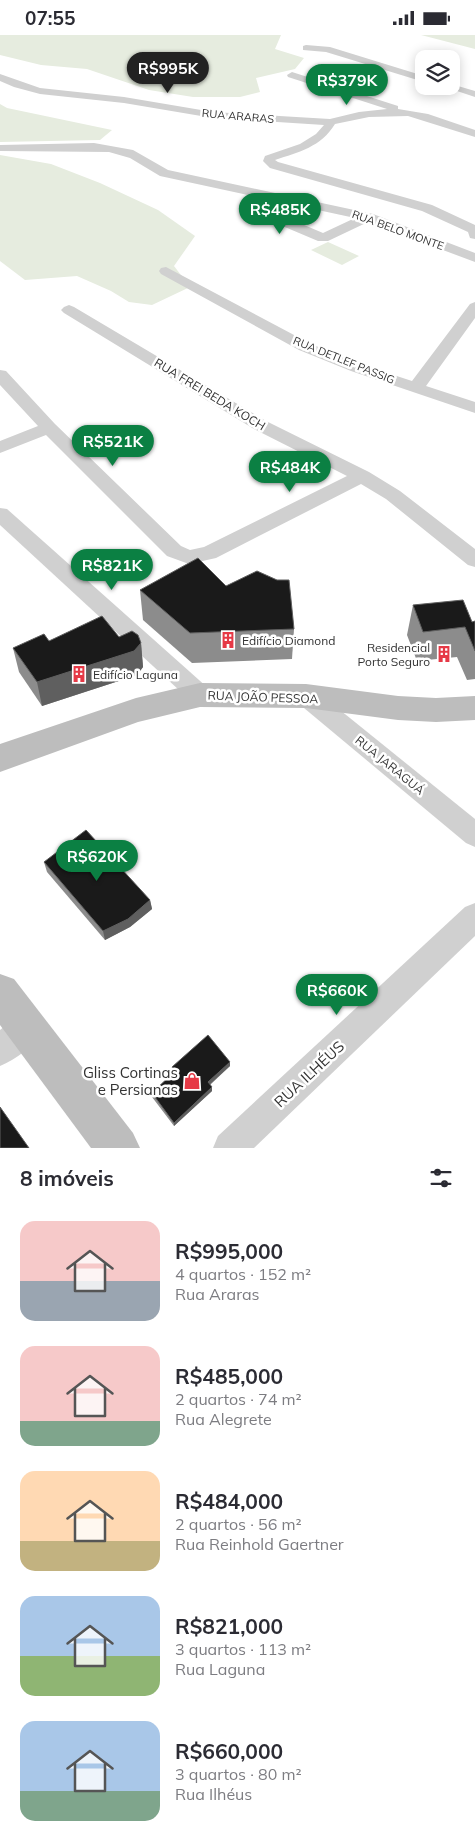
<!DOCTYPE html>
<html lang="pt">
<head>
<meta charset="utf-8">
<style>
  body { margin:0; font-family:Mulish,sans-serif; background:#f2f2f3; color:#2b2b33; height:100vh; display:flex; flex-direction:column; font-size:19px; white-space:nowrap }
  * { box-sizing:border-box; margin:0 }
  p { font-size:16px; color:#7c7c81 }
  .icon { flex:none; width:28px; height:28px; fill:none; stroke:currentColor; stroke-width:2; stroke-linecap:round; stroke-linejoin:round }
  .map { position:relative; height:1113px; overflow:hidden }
  .sheet { display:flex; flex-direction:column; background:#fff; flex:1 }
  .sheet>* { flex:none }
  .fabs { position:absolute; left:415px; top:15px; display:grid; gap:10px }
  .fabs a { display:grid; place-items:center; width:45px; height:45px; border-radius:10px; background:#fff; box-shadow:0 2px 12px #0003; font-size:25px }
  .price { position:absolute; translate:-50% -42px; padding:0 11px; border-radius:18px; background:#0b8043; color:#fff; font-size:16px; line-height:32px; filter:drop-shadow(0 1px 2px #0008) }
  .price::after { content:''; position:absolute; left:50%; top:30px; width:15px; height:11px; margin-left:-8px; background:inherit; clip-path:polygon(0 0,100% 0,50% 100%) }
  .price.on { background:#222; color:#fff }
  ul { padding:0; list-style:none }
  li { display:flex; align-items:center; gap:15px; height:125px; padding:0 20px }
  li span { display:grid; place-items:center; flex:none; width:140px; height:100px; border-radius:15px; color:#555 }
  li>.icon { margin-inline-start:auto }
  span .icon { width:60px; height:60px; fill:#fffc; stroke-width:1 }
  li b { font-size:21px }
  h2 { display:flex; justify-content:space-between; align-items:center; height:60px; padding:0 20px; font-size:21px }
  .status { display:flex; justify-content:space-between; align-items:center; height:35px; padding:0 25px; background:#fff; direction:ltr }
  .status svg { height:14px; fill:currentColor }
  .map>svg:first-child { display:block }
  .green { fill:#e6ecdf }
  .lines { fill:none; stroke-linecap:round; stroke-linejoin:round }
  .minor { fill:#d0d0d0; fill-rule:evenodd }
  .secondary { fill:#bdbdbd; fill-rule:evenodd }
  .wall { fill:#8c8c8c }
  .shaded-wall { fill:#5f5f5f }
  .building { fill:#1a1a1a; stroke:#5f5f5f }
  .labels { text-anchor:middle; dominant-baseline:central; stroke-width:5; stroke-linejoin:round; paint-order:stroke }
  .far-street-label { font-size:11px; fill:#333; stroke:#fff }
  .street-label { font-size:12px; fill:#333; stroke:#fff }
  .poi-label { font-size:12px; fill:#333; stroke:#fff; text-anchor:start }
  .near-poi-label { font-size:15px; fill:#333; stroke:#fff; text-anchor:end }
  .near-street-label { font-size:15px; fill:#333; stroke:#fff }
</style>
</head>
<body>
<div class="status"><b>07:55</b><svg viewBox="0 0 49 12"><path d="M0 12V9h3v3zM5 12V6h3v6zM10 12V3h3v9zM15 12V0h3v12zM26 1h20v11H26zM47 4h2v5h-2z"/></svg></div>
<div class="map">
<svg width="475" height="1113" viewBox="0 0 475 1113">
  <rect width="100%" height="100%" fill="#fff"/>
  <g class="green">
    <path d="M0 0H281L275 14 304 23 295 34 256 43 260 57 240 62H193L149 55 87 34 41 30 0 20Z"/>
    <path d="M421 0H475V14Z"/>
    <path d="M0 69 7 73 112 95 100 105 0 107Z"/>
    <path d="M0 120 51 129 100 148 158 175 195 201 174 231 190 252 152 270 129 267 111 256 77 241 25 245 0 226Z"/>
    <path d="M328 207 359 221 342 230 311 215Z"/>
  </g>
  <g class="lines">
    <g class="minor">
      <path d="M306 10 330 12 424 41V47L326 17 303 15V11Z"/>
      <path d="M292 37 398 71V74L428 79 475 95V102L408 81 369 82 335 89C321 112 299 117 275 125L278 127 432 170 475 190V204L470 203 468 197 422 176 270 133 263 126 265 121 300 109 316 99 324 90 213 83 124 68 40 59 14 52 0 46V39L40 53 124 62 213 77 330 84 359 77 387 74 288 42 287 40Z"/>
      <path d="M451 49 475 56V62L442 51H451Z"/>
      <path d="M94 108 133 115 168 135 373 179 475 218V227L368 187 328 206H318L242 174 241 171 242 168H252L323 198 355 183 160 141 130 123 109 117 0 116V110Z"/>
      <path d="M166 232 311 309 363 330 412 346 470 269 475 267V283L426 351 475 367V378L351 336 299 315 161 239 159 236 161 233Z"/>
      <path d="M69 270 74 272 266 386 369 437 400 456 475 514V532L468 530 386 464 361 449 216 523 189 529 167 521 46 400 0 418V406L38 391 0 350V335L6 336 55 389 181 511 190 515 204 512 347 441 254 394 64 278 61 275 64 272Z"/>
      <path d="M0 473 7 474 208 653 212 660 208 667 200 669 192 667 0 490Z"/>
      <path d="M306 652 314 654 475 784V812L466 808 298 668 294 661 298 654Z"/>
      <path d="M475 868V901L254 1113H213L218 1101 465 872Z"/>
      <path d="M27 978 38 982 42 993C35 1010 17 1024 0 1031V995L16 982Z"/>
    </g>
    <g class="secondary">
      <path d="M200 648 306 649 398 661 436 663 475 661V685L436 687 398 685 306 673 200 672 138 687 0 737V709L136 663Z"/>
      <path d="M0 939 14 944 133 1098 140 1113H91L0 990Z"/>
    </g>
  </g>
  <g class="wall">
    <path d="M226 551 294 594 292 624 192 628 143 585 140 555Z"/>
    <path d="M413 570 472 587 475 586V644L467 645 457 622 417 626 407 600Z"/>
    <path d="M119 602 141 608 143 632 137 640 42 671 19 637 13 613 49 606Z"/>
    <path d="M44 827 150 865 152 874 130 892 105 905 47 837Z"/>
    <path d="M230 1027V1031L210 1050 212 1056 174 1091 152 1062V1058L174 1038 173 1036 172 1032Z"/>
  </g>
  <g class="shaded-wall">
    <path d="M141 608 143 632 137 640 42 671 37 647Z"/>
    <path d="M150 865 152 874 130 892 105 905 103 896Z"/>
    <path d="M230 1027V1031L208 1051V1047Z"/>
    <path d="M212 1052V1056L174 1091V1088Z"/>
  </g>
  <g class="building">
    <path d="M198 523 226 551 257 536 277 545H289L294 594 190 598 140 555Z"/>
    <path d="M463 565 472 587 475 586V616L465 592 423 597 413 570Z"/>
    <path d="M102 581 119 602 132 596 138 600 141 608 134 616 37 647 13 613 44 599 49 606Z"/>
    <path d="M86 795 150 865 128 884 103 896 44 827Z"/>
    <path d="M208 1000 230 1027 208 1047 212 1052 174 1088 152 1058 175 1036 172 1032Z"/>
    <path d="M0 1072 29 1113H0Z"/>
  </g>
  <defs>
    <g id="building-bare" transform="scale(1.35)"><path d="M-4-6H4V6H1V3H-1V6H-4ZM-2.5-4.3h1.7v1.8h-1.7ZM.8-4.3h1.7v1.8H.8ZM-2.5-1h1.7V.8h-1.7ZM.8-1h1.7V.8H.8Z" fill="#e63946" stroke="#fff" stroke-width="2.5" paint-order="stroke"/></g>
    <g id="shop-bare" transform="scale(1.35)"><path d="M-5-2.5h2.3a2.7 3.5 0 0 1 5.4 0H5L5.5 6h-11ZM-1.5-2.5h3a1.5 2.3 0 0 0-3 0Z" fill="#e63946" stroke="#fff" stroke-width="2.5" paint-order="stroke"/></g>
  </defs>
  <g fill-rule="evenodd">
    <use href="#building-bare" x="228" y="605"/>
    <use href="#building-bare" x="444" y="619"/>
    <use href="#building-bare" x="79" y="639"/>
    <use href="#shop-bare" x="192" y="1046"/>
  </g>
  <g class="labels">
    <g class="far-street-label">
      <text transform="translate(238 81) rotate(5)">RUA ARARAS</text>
      <text transform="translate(398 195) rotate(20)">RUA BELO MONTE</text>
      <text transform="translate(344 325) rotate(22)">RUA DETLEF PASSIG</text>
    </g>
    <g class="street-label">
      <text transform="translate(210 359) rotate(31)">RUA FREI BEDA KOCH</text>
      <text transform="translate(263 662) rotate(2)">RUA JOÃO PESSOA</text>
      <text transform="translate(390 730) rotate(39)">RUA JARAGUÁ</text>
    </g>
    <g class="poi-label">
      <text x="242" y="605">Edifício Diamond</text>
      <text x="430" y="612" text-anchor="end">Residencial<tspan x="430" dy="14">Porto Seguro</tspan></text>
      <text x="93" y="639">Edifício Laguna</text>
    </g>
    <g class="near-poi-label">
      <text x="178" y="1037">Gliss Cortinas<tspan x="178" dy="17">e Persianas</tspan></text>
    </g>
    <g class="near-street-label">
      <text transform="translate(309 1039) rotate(-43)">RUA ILHÉUS</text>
    </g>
  </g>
</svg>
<div class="fabs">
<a><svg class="icon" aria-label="layers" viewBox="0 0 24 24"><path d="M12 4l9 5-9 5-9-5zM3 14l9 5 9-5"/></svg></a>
</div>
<b class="price on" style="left:168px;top:59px">R$995K</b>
<b class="price" style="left:347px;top:71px">R$379K</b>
<b class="price" style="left:280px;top:200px">R$485K</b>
<b class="price" style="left:113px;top:432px">R$521K</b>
<b class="price" style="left:290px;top:458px">R$484K</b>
<b class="price" style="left:112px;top:556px">R$821K</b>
<b class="price" style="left:97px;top:847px">R$620K</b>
<b class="price" style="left:337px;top:981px">R$660K</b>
</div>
<section class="sheet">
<h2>8 imóveis<svg class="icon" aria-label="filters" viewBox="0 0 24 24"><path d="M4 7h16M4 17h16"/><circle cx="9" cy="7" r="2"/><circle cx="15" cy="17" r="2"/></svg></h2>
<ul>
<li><span style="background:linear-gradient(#f6c9c9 60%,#9aa5b1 0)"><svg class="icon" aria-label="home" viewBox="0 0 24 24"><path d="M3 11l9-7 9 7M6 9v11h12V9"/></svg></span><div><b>R$995,000</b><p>4 quartos · 152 m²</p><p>Rua Araras</p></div></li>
<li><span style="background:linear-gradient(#f6c9c9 75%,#7fa58c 0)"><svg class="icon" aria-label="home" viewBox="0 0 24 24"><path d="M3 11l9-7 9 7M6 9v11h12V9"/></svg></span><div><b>R$485,000</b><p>2 quartos · 74 m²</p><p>Rua Alegrete</p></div></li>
<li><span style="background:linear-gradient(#ffd9b3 70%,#c2b280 0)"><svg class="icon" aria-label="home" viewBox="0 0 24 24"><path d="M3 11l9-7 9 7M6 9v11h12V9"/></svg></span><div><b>R$484,000</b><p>2 quartos · 56 m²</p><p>Rua Reinhold Gaertner</p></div></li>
<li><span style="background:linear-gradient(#a9c7e8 60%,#8fb573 0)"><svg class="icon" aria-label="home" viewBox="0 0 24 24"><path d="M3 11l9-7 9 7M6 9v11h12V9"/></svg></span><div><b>R$821,000</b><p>3 quartos · 113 m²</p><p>Rua Laguna</p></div></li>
<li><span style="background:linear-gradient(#a9c7e8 70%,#7fa58c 0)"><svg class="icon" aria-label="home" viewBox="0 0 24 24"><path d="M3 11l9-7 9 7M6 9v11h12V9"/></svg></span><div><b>R$660,000</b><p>3 quartos · 80 m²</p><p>Rua Ilhéus</p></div></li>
</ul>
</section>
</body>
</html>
